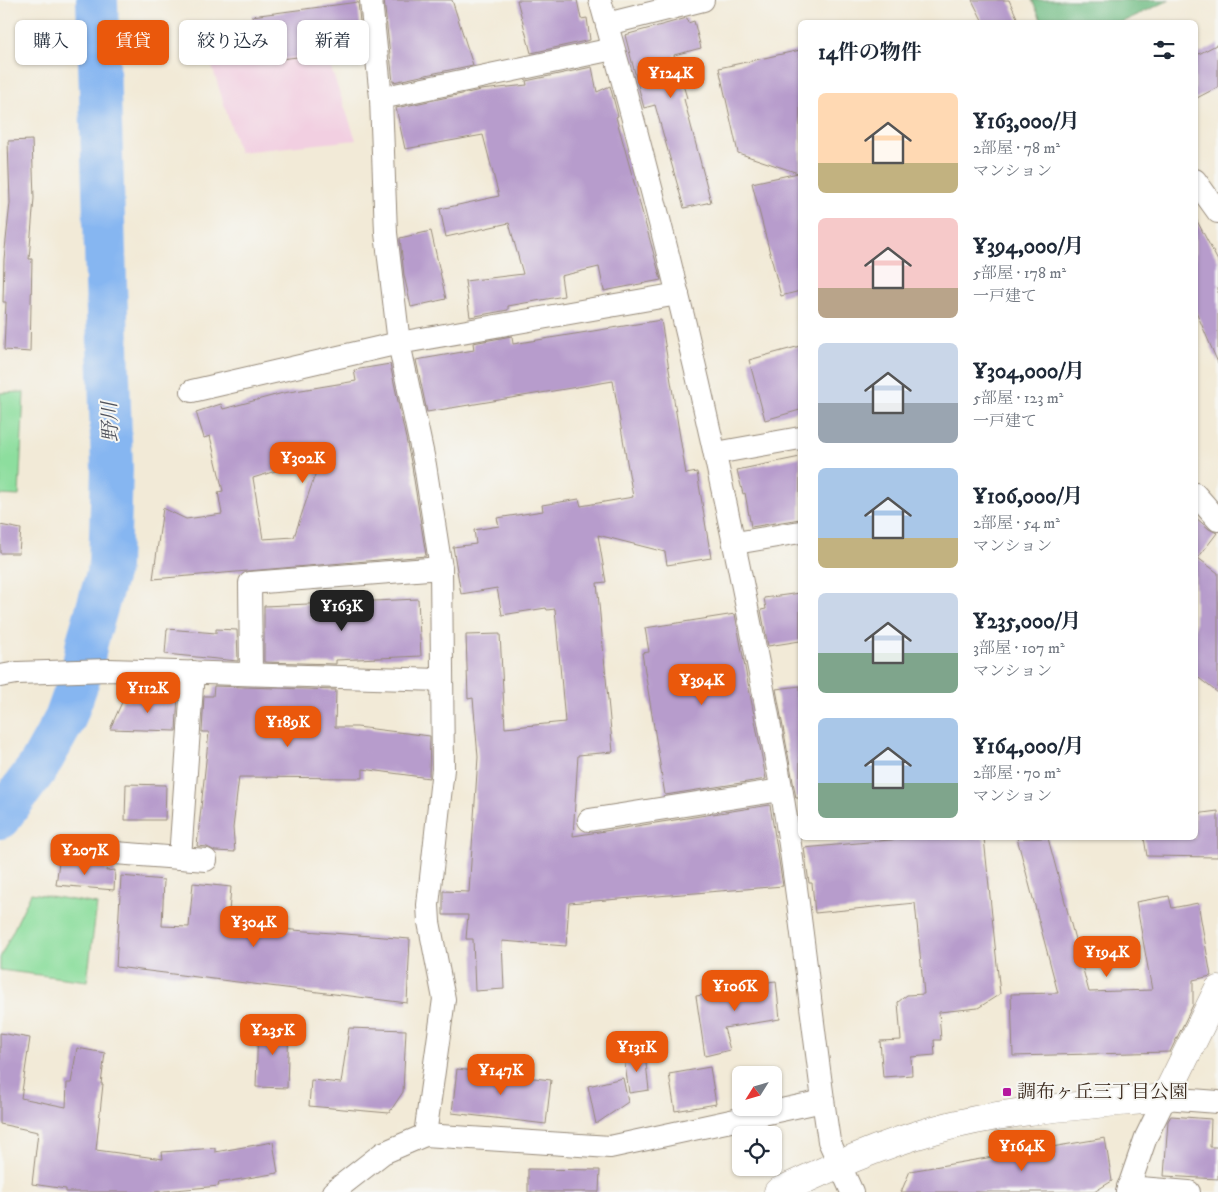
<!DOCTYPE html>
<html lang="ja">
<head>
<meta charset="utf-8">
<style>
  body { margin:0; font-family:"IM FELL DW Pica","Noto Serif JP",serif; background:#f6f6f7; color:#1f2937; height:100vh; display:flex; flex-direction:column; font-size:19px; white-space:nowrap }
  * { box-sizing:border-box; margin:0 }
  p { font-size:16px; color:#747a83 }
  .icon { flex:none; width:28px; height:28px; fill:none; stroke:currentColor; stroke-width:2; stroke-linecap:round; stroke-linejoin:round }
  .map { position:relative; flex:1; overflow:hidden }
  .panel { position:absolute; left:798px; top:20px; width:400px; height:820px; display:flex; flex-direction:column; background:#fff; border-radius:8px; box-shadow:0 1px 4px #0004 }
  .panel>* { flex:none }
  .hud { position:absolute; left:15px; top:20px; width:475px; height:45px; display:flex; gap:10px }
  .needle { width:32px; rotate:233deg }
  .tools { position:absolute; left:732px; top:1066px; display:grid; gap:10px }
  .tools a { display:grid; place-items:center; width:50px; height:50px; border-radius:8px; background:#fff; box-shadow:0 1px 4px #0004; font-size:25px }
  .price { position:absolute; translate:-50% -42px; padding:0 11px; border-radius:10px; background:#ea580c; color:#fff; font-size:16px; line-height:32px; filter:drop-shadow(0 1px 2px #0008) }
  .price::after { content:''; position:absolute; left:50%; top:30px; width:15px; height:11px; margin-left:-8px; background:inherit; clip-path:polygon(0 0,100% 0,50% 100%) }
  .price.active { background:#222; color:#fff }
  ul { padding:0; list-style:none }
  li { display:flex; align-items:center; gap:15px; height:125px; padding:0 20px }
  li span { display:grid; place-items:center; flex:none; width:140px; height:100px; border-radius:8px; color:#555 }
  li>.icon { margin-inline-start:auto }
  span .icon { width:60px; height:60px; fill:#fffc; stroke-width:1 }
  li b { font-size:21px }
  h2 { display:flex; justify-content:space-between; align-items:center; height:60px; padding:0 20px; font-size:21px }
  .tag { padding:0 18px; border-radius:8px; background:#fff; box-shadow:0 1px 4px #0004; font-size:18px; line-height:45px }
  .tag.active { background:#ea580c; color:#fff }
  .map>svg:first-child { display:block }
  .built { fill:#f2cfe1 }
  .green { fill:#8dde9e; stroke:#64845e }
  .forest { fill:#72bd85; stroke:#567452 }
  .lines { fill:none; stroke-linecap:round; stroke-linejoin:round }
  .river { stroke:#86b6f1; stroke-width:42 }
  .building { fill:#b79ccc; fill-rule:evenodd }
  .minor-casing { stroke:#968a7a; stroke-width:24 }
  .tertiary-casing { stroke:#968a7a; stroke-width:29 }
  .minor { stroke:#fff; stroke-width:22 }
  .tertiary { stroke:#fff; stroke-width:28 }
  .poi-dot { fill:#b5179e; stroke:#f6f6f2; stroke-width:2 }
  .labels { text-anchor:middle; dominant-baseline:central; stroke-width:4; stroke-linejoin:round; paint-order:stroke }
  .poi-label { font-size:19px; fill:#3b2a1e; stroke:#f6f6f2; text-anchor:start }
  .water-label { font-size:20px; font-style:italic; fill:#52545d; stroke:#f6f6f2 }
</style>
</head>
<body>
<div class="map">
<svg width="1218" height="1192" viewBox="0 0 1218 1192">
  <rect width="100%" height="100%" fill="#f6f6f2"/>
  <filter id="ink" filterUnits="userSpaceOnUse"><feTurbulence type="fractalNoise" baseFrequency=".02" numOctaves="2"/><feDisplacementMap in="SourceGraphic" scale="10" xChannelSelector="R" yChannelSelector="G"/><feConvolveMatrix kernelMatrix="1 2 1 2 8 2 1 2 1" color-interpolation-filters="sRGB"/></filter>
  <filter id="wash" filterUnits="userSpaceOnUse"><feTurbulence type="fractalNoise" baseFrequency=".0096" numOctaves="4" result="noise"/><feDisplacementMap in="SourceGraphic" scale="20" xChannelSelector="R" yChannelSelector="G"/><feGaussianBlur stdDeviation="1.12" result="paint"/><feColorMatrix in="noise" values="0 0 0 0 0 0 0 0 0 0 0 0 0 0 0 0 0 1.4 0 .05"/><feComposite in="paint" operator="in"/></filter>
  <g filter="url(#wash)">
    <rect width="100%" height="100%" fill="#f2ead7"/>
    <path class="built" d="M310 8 356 140 239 152 201 31Z"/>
    <g class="green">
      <path d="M24 392 19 496 0 495V393Z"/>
      <path d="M31 893 97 904 87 981 0 970V958Z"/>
    </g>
    <path class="forest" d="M1032 0H1170L1122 22H1042Z"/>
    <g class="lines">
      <path class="river" d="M0 818 39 766 65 719 82 671 87 642 109 567 112 469 97 0"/>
    </g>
    <g id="blocks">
      <g class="building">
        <path d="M384 0H452L473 65 393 82Z"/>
        <path d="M517 0H577L581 19 587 18 590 40 531 53Z"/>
        <path d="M972 0H1009L1019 22H983Z"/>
        <path d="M358 2 363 52 352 53V50L258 62 252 16Z"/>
        <path d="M687 18 688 23 694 21 701 48 674 55 687 98 684 99 711 202 684 208 655 105 644 108 625 35Z"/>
        <path d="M1218 44V87L1195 99V56Z"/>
        <path d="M800 50V291L781 296 752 183 798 173 738 153 719 68Z"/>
        <path d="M592 67 597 92 610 86 618 116 616 117 661 280 604 291 599 267 561 276 564 296 508 306V310L470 317 465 281 523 274 509 223 446 237 440 209 499 196 483 135 405 149 396 108 481 90 527 85 526 81Z"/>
        <path d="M32 140 34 198 29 259H32L30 352 4 350 6 302H3L4 259 10 203 8 141Z"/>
        <path d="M1195 217 1218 261V363L1195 309Z"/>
        <path d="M431 231 446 299 411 307 404 275 400 238Z"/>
        <path d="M661 320 686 474 697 472 711 558 667 565 665 552 598 535 606 582 597 583 613 752 578 755 573 836 770 805 783 886 569 903 566 946 502 941 504 989 475 991 473 939H466L468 915H443V891L469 892 478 757 473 698 468 699 466 635 500 634 505 728 565 722 555 609 547 610 546 608 502 615 497 588 461 594 453 547 476 544 474 530 499 526 497 518 543 511 542 505 579 499 581 506 633 497 613 381 427 412 416 360 474 350 473 343 512 336 513 344Z"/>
        <path d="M800 346V410L765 420 749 360Z"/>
        <path d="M390 364 412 467 426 556 153 579 163 508 186 519 222 514 218 492 223 491 210 436 204 438 196 412 221 404 223 409 283 393 356 381 354 370ZM321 457 294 537 263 539 253 478Z"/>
        <path d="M800 457V519L751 527 745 493 743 494 737 470Z"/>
        <path d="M1195 517 1209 529 1217 533 1198 558 1218 573V693L1195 675Z"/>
        <path d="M0 525 21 529 19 553H0Z"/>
        <path d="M800 593V641L768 646 761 610 766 609 764 598Z"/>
        <path d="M418 599 421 656 336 660V664L264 662V606Z"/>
        <path d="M735 614 766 779 665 795 642 653 649 652 645 628Z"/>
        <path d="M167 629 216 633V629L237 630 238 661 165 654Z"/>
        <path d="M214 686 336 690 335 727H357L430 736 429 778 363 769V778L239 777 233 828 235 852 215 851 207 847 197 846 209 732H202L204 696H213Z"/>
        <path d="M800 686V798H796L776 689Z"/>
        <path d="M158 693 178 694 176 731 110 729 123 700 156 701Z"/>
        <path d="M126 784 166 785 165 820H125Z"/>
        <path d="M1218 811V857L1147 856 1144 838H1195V814Z"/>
        <path d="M911 838H984L1000 994 978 1008 939 1012 941 1040H934L935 1055 911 1057 912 1075 883 1077 880 1041 901 1040 898 1002 907 995 924 994 915 903 815 913 812 883H809L804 848Z"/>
        <path d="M1017 838H1048L1089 992 1152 990 1136 902 1169 896 1172 908 1198 903 1211 976 1193 980V1005L1170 1052 1013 1056 1011 994 1058 993Z"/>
        <path d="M59 862 107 866 106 871 115 870 114 890 56 885Z"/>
        <path d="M121 876 164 880 162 926 189 927 193 883 231 887 228 925 410 939 407 1003 116 967Z"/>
        <path d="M776 981 780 1019 724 1028 730 1050 705 1056 696 996 735 991V986Z"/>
        <path d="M258 1024 289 1025 287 1088 256 1087Z"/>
        <path d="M349 1028 406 1030 403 1092 389 1113 309 1106 311 1080 341 1083Z"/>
        <path d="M0 1033 30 1038 21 1098 66 1107 67 1083H71L77 1048 105 1053 101 1084H103L96 1150 163 1159 162 1152 215 1148V1152L273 1142 278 1173 218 1183 219 1186 153 1192H66V1189L32 1184 38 1132 0 1124Z"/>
        <path d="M645 1054 649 1090 629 1093 624 1057Z"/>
        <path d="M710 1067 716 1104 675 1111 669 1074Z"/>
        <path d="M457 1069 551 1080 546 1124 452 1113Z"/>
        <path d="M623 1078 628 1102 596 1124 588 1086Z"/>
        <path d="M1171 1116 1211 1119 1210 1147H1218V1179L1164 1176 1168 1121Z"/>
        <path d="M1105 1138 1112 1181 1094 1192H901L910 1171Z"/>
        <path d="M528 1169 600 1170 599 1192H528Z"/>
      </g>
    </g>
  </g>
  <g filter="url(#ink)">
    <use href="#blocks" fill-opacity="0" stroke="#968a7a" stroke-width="1"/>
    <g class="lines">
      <g class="minor-casing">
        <g id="minor">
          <path d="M600 0C674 259 734 522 781 787 801 904 811 1023 829 1141L852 1192"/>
          <path d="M607 24 703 0"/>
          <path d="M381 98 613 49"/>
          <path d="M1195 180 1218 212"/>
          <path d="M192 391 399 343 386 233 381 98 371 0"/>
          <path d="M716 453 800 438"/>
          <path d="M1195 494 1218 520"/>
          <path d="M736 543 800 532"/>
          <path d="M251 674 250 583 441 568"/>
          <path d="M0 676 17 673 108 670 441 680"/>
          <path d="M589 820 781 790"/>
          <path d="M89 851 206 860"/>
          <path d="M180 858 193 672"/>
          <path d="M425 1135 610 1147 823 1101"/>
          <path d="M1128 1187 1189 1192"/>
          <path d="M333 1192 383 1153 425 1135 444 999 429 922 428 905 443 769 441 568 425 465 399 343 678 294"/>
          <path d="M1127 1192 1146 1137 1165 1098 1218 1102"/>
        </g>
      </g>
      <g class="tertiary-casing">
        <path id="tertiary" d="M778 1192C829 1168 880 1145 934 1130 1007 1109 1090 1105 1165 1098L1218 990"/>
      </g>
      <use href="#minor" class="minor"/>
      <use href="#tertiary" class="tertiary"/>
    </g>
  </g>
  <rect class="poi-dot" x="1002" y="1087" width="10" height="10" rx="2.5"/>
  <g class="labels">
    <g class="poi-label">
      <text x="1017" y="1092">調布ヶ丘三丁目公園</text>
    </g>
    <g class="water-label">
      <text transform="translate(111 422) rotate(-92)">野川</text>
    </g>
  </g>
</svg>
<div class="tools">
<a><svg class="needle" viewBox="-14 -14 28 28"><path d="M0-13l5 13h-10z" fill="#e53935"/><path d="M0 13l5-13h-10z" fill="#747a83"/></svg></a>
<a><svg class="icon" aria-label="locate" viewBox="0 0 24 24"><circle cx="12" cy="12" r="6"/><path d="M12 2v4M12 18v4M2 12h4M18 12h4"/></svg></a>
</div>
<b class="price" style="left:671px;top:99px">¥124K</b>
<b class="price" style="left:303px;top:484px">¥302K</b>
<b class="price active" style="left:342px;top:632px">¥163K</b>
<b class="price" style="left:702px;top:706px">¥394K</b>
<b class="price" style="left:148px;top:714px">¥112K</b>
<b class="price" style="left:288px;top:748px">¥189K</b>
<b class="price" style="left:85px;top:876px">¥207K</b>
<b class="price" style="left:254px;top:948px">¥304K</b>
<b class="price" style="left:1107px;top:978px">¥194K</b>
<b class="price" style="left:735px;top:1012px">¥106K</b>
<b class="price" style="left:273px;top:1056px">¥235K</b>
<b class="price" style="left:637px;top:1073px">¥131K</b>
<b class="price" style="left:501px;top:1096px">¥147K</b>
<b class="price" style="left:1022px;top:1172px">¥164K</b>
<div class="hud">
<a class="tag">購入</a>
<a class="tag active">賃貸</a>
<a class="tag">絞り込み</a>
<a class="tag">新着</a>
</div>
<section class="panel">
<h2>14件の物件<svg class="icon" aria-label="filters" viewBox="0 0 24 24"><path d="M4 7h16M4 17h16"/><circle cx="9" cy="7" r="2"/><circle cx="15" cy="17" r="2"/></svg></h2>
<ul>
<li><span style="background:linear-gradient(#ffd9b3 70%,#c2b280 0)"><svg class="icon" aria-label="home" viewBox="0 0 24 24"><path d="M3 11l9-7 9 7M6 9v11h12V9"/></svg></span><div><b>¥163,000/月</b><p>2部屋 · 78 m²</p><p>マンション</p></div></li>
<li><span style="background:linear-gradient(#f6c9c9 70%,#b9a48a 0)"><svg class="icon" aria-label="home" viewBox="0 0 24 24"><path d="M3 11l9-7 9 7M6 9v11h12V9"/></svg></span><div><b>¥394,000/月</b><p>5部屋 · 178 m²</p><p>一戸建て</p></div></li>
<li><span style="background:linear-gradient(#c9d6e8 60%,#9aa5b1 0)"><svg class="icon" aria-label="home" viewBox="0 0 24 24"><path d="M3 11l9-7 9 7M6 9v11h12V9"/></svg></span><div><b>¥304,000/月</b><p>5部屋 · 123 m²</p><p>一戸建て</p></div></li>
<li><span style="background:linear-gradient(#a9c7e8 70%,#c2b280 0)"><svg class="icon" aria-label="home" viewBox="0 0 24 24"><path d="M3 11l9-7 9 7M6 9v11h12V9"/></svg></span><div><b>¥106,000/月</b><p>2部屋 · 54 m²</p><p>マンション</p></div></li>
<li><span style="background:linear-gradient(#c9d6e8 60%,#7fa58c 0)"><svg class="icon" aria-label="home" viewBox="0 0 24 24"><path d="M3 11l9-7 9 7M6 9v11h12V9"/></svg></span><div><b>¥235,000/月</b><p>3部屋 · 107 m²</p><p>マンション</p></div></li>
<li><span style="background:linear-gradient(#a9c7e8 65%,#7fa58c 0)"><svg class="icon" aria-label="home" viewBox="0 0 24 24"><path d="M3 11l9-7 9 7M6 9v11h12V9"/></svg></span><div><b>¥164,000/月</b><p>2部屋 · 70 m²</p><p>マンション</p></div></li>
</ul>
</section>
</div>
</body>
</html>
